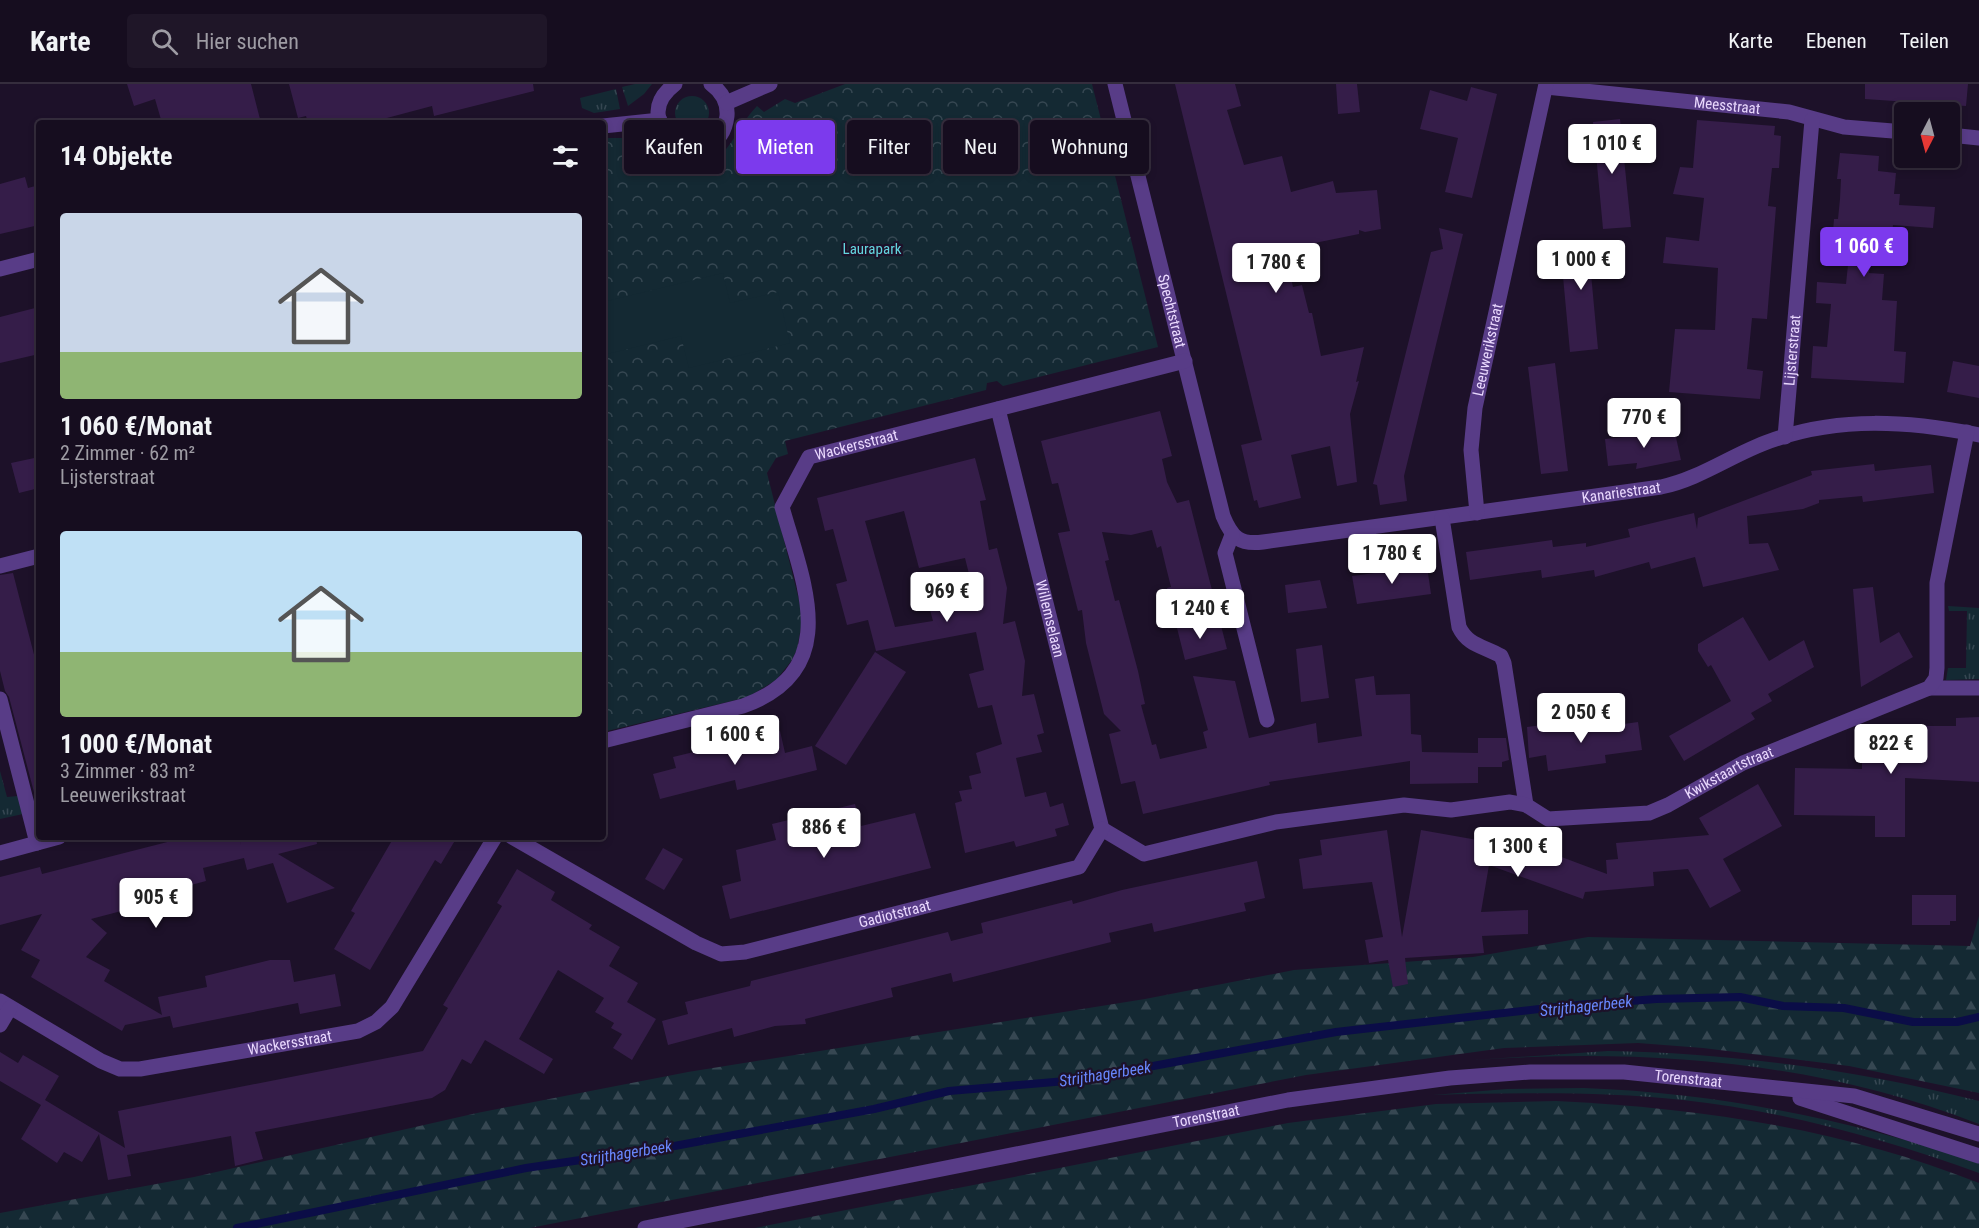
<!DOCTYPE html>
<html lang="de">
<head>
<meta charset="utf-8">
<style>
  body { margin:0; font-family:"Roboto Condensed",sans-serif; background:#1f1628; color:#f1f3f6; height:100vh; display:flex; flex-direction:column; font-size:22px; white-space:nowrap }
  * { box-sizing:border-box; margin:0 }
  p { font-size:20px; color:#9e9ca4 }
  .icon { flex:none; width:33px; height:33px; fill:none; stroke:currentColor; stroke-width:2; stroke-linecap:round; stroke-linejoin:round }
  .map { position:relative; flex:1; overflow:hidden }
  .drawer { position:absolute; left:36px; top:36px; width:570px; height:720px; display:flex; flex-direction:column; background:#160d1f; border-radius:6px; box-shadow:0 3px 9px #0003,0 0 0 2px #352d3d }
  .drawer>* { flex:none }
  .guide { position:absolute; left:624px; top:36px; width:570px; height:54px; display:flex; gap:12px }
  .needle { width:39px; rotate:186deg }
  .buttons { position:absolute; left:1894px; top:18px; display:grid; gap:12px }
  .buttons a { display:grid; place-items:center; width:66px; height:66px; border-radius:6px; background:#160d1f; box-shadow:0 3px 9px #0003,0 0 0 2px #352d3d; font-size:30px }
  .price { position:absolute; translate:-50% -51px; padding:0 14px; border-radius:6px; background:#fff; color:#222; font-size:20px; line-height:39px; filter:drop-shadow(0 2px 3px #0008) }
  .price::after { content:''; position:absolute; left:50%; top:36px; width:18px; height:14px; margin-left:-9px; background:inherit; clip-path:polygon(0 0,100% 0,50% 100%) }
  .price.active { background:#7c3aed; color:#fff }
  ul { padding:0; list-style:none }
  li { display:grid; align-content:center; gap:12px; height:318px; padding:0 24px }
  li span { display:grid; place-items:center; height:186px; border-radius:6px; color:#555 }
  li>.icon { margin-inline-start:auto }
  span .icon { width:108px; height:108px; fill:#fffc; stroke-width:1 }
  li b { font-size:26px }
  h2 { display:flex; justify-content:space-between; align-items:center; height:72px; padding:0 24px; font-size:26px }
  .pill { padding:0 21px; border-radius:6px; background:#160d1f; box-shadow:0 3px 9px #0003,0 0 0 2px #352d3d; font-size:21px; line-height:54px }
  .pill.active { background:#7c3aed; color:#fff }
  header { display:flex; align-items:center; gap:36px; box-sizing:border-box; height:84px; padding:0 30px; background:#160d1f; border-bottom:2px solid #352d3d }
  header strong { font-size:28px }
  nav { display:flex; gap:33px; margin-inline-start:auto; font-size:21px }
  .search { width:420px; height:54px; background:#1f1628; display:flex; align-items:center; gap:15px; box-sizing:border-box; padding:0 21px; border-radius:6px; color:#9e9ca4; font-size:22px }
  .map>svg:first-child { display:block }
  .grass { fill:url(#grass-tufts) }
  .forest { fill:url(#forest-firs) }
  .park { fill:url(#park-crowns) }
  .pitch { fill:#142933 }
  .lines { fill:none; stroke-linecap:round; stroke-linejoin:round }
  .stream { stroke:#0b0d47; stroke-width:8 }
  .building { fill:#351d49; fill-rule:evenodd }
  .minor { stroke:#583c87; stroke-width:15 }
  .labels { text-anchor:middle; dominant-baseline:central; stroke-width:4.5; stroke-linejoin:round; paint-order:stroke }
  .street-label { font-size:15px; fill:#ead9fe; stroke:#1d1129 }
  .park-label { font-size:15px; fill:#64d5df; stroke:#1d1129 }
  .water-label { font-size:16px; font-style:italic; fill:#6887fd; stroke:#1d1129 }
</style>
</head>
<body>
<header>
<strong>Karte</strong>
<div class="search"><svg class="icon" aria-label="search" viewBox="0 0 24 24"><circle cx="10" cy="10" r="6"/><path d="M15 15l6 6"/></svg>Hier suchen</div>
<nav><a>Karte</a><a>Ebenen</a><a>Teilen</a></nav>
</header>
<div class="map">
<svg width="1979" height="1144" viewBox="0 0 1979 1144">
  <defs>
    <pattern id="grass-tufts" width="24" height="20" patternUnits="userSpaceOnUse" patternTransform="scale(1.5)"><rect width="24" height="20" fill="#142933"/><path d="M3 7l-1-3M5 7V3M7 7l1-3M15 17l-1-3M17 17v-4M19 17l1-3" fill="none" stroke="#364752"/></pattern>
    <pattern id="forest-firs" width="22" height="20" patternUnits="userSpaceOnUse" patternTransform="scale(1.5)"><rect width="22" height="20" fill="#142933"/><path d="M5 1l3.5 6h-7zM16 11l3.5 6h-7z" fill="#364752"/></pattern>
    <pattern id="park-crowns" width="20" height="18" patternUnits="userSpaceOnUse" patternTransform="scale(1.5)"><rect width="20" height="18" fill="#142933"/><path d="M2 6a3 3 0 1 1 6 0M12 15a3 3 0 1 1 6 0" fill="none" stroke="#364752"/></pattern>
  </defs>
  <rect width="100%" height="100%" fill="#1d1129"/>
  <g class="grass">
    <path d="M635 0H652L644 10 628 22 622 3Z"/>
    <path d="M616 5 620 25 594 29 582 24 580 14Z"/>
    <circle cx="692" cy="29" r="17"/>
    <path d="M1948 522 1979 524V595L1946 596 1948 584H1966L1967 527H1949Z"/>
    <path d="M0 687 7 713 18 712 23 730 0 735Z"/>
    <path d="M1608 967C1732 969 1859 986 1979 1017V1040C1817 977 1646 964 1474 976Z"/>
    <path d="M1584 1004C1720 1009 1851 1036 1979 1079V1089C1885 1055 1784 1027 1683 1016 1600 1007 1516 1009 1433 1011L1507 1005Z"/>
  </g>
  <g class="forest">
    <path d="M1979 832V1009L1849 982 1703 964 1638 959 1504 964 1306 991 530 1144H0V1129L194 1093 477 1029 688 988 1145 915 1294 886 1473 873 1588 853 1970 862Z"/>
    <path d="M1556 1017C1700 1024 1844 1045 1979 1099V1144H755L1288 1039 1436 1020Z"/>
  </g>
  <path class="park" d="M845 0H1092L1158 263 1003 302 997 297 987 299 986 306 785 357 788 370 776 374 767 389 803 532 797 565 792 576 776 596 748 613 603 648V54H624V70H630L633 54C649 57 658 70 673 76 727 95 730 49 757 22L764 28 785 15 795 19Z"/>
  <path class="pitch" d="M723 189 730 219 778 208 790 259 689 284 681 252 603 271V218Z"/>
  <g class="lines">
    <path class="stream" d="M237 1144 526 1084 669 1063 874 1025 949 1007 1078 996 1336 948 1565 922 1656 915 1740 913 1783 922 1844 924 1913 938H1957L1979 933"/>
  </g>
  <g class="building">
    <path d="M127 0H251L261 39H162L155 15 134 22Z"/>
    <path d="M289 0H533L534 7 434 32 432 22 368 39H308L306 32 298 34Z"/>
    <path d="M1175 0H1235L1241 22 1227 26 1244 81 1282 72 1291 108 1333 97 1336 109 1377 106 1381 145 1365 148 1359 146V150L1285 165 1293 203 1302 201 1309 229H1312L1321 272 1364 263 1356 298 1359 297 1350 330 1357 398 1337 402 1330 362 1291 371 1301 414 1259 424 1257 416 1254 417 1241 361 1262 356Z"/>
    <path d="M1336 0H1357L1360 28 1338 30Z"/>
    <path d="M1865 0H1968L1966 22 1865 15Z"/>
    <path d="M1471 3 1497 10 1472 114 1445 108 1458 54 1420 45 1430 6 1467 17Z"/>
    <path d="M1620 35 1631 143 1603 145 1593 38Z"/>
    <path d="M1697 36 1775 42 1774 51 1781 52 1779 84H1772L1768 122 1776 123 1767 235 1752 234 1747 285 1763 287 1760 315 1669 308 1675 245 1715 246 1718 184 1663 179 1666 153 1699 157 1704 114 1673 110 1680 83 1693 84Z"/>
    <path d="M1840 69 1879 72 1878 87 1896 89 1894 110H1900L1899 121 1935 123 1933 144 1893 141 1892 151 1873 149 1869 189 1884 190 1882 216 1897 217 1894 267 1906 268 1904 299 1811 294 1813 262 1827 263 1831 220 1816 219 1817 198 1846 200 1850 162 1832 160 1834 135H1838L1840 115 1841 95H1837Z"/>
    <path d="M25 93 28 104 39 101V141L0 150V100Z"/>
    <path d="M1439 144 1463 150 1404 392 1407 417 1380 421 1377 401 1373 400 1431 168 1443 165Z"/>
    <path d="M1607 156 1610 177 1590 179 1598 265 1570 268 1560 160Z"/>
    <path d="M39 223V270L0 279V233Z"/>
    <path d="M1953 277 1979 282V314L1947 308Z"/>
    <path d="M1555 279 1568 387 1541 390 1528 283Z"/>
    <path d="M1160 327 1172 372 1162 375 1167 398 1177 419 1189 416 1227 565 1185 576 1167 504 1171 503 1166 483 1161 462 1157 464 1152 446 1131 451 1102 448 1109 476 1105 477 1115 517 1119 516 1138 587 1145 620 1141 621 1152 661 1156 660 1160 675 1207 664 1203 648 1208 646 1193 592 1235 597 1249 654 1316 639 1318 659 1362 652 1355 595 1374 592 1376 611 1410 610 1411 650 1421 651 1422 668 1478 669V674V654H1506L1509 676 1502 678V683H1478V699L1410 700V677L1269 698 1270 701 1143 730 1135 697 1121 700 1109 650 1121 647 1104 630 1086 559 1082 526 1078 527 1058 449 1070 447 1058 399 1052 400 1041 357Z"/>
    <path d="M1673 340 1681 376 1636 385 1637 379 1608 382 1605 355 1633 352Z"/>
    <path d="M39 373V404L19 409 11 379Z"/>
    <path d="M975 374 986 416 980 417 989 466 997 464 1007 504 1003 540 1015 537 1025 577 1022 612 1034 610 1044 649 1037 651 1042 668 1016 674 1025 713 1046 708 1050 723 1063 719 1069 741 1055 745 1057 752 1016 763 1014 757 965 769 955 719 962 717 959 707 972 705 969 692 981 689 976 669 1002 660 992 621 978 624 969 590 984 586 976 548 876 567 868 536 847 541 836 500 847 497 833 445 825 447 817 414ZM904 427 919 484 965 474 974 510 951 518 952 520 930 526 933 537 895 543 865 437Z"/>
    <path d="M1874 380 1875 387 1931 381 1934 409 1863 418 1862 412 1819 416V419L1803 425 1747 432 1749 460 1768 459 1779 486 1703 503 1695 473 1651 485 1649 478 1595 493 1594 486 1542 494 1541 486 1470 496 1466 468 1552 456 1553 463 1586 459V463L1630 453 1628 445 1694 429 1697 445 1698 434 1812 391 1811 387Z"/>
    <path d="M1427 482 1431 510 1357 520 1352 492Z"/>
    <path d="M13 489 39 590V711L35 712 9 613 5 607 0 587V491Z"/>
    <path d="M1320 496 1327 524 1288 529 1285 501Z"/>
    <path d="M1873 503 1880 559 1899 548 1913 573 1861 603 1853 505Z"/>
    <path d="M1743 533 1769 577 1804 556 1814 583 1768 610 1772 617 1751 629 1755 635 1684 677 1669 652 1731 617 1711 581 1708 583 1698 567V560Z"/>
    <path d="M1322 561 1329 614 1301 618 1296 565Z"/>
    <path d="M875 568 906 588 846 681 815 662Z"/>
    <path d="M1979 633V698L1905 694V753H1875V732L1794 731 1795 684 1862 685V672H1867V651H1911V642H1956V634Z"/>
    <path d="M1566 638 1567 648 1638 638 1642 666 1605 671 1606 679 1548 687 1546 671 1529 674 1527 643Z"/>
    <path d="M780 647 785 669 812 662 817 686 737 706 735 696 660 715 653 690 676 684 673 673Z"/>
    <path d="M1758 700 1782 742 1723 775 1741 807 1710 824 1688 785 1653 788 1654 802 1585 808 1583 815 1489 781 1481 828 1528 826V850L1482 852 1484 869 1405 874 1408 900 1393 903 1388 876 1369 879 1365 856 1383 853 1372 798 1303 805 1299 775 1322 771 1320 756 1387 746 1402 853 1421 746 1517 763 1519 757 1607 790 1606 776 1618 775 1616 759 1709 751 1699 734Z"/>
    <path d="M855 720 861 742 915 729 931 784 730 835 722 802 741 797 736 766 776 756 772 740Z"/>
    <path d="M187 753H239L241 762 240 758 261 753H316L317 760 278 770 335 804 287 819 273 779 247 786 244 774 203 784 206 797 165 808 167 816 138 823 136 818 129 825 91 835 107 849 86 873 110 886 104 897 162 931 158 913 207 903 205 892 270 876H290L294 898 335 890 341 922 300 930 298 919 173 944 170 932 125 941 122 947 31 893 40 876 21 866 42 830 0 841V793L40 783 42 790Z"/>
    <path d="M394 753H457L441 780 435 776 370 886 334 865 355 829 351 827Z"/>
    <path d="M663 764 683 775 664 806 645 795Z"/>
    <path d="M1257 777 1265 814 1244 819 1246 827 1154 848 1152 839 1109 849 1111 858 953 898 951 889 891 904 893 913 805 935 806 940 775 942 734 953 732 944 668 961 662 937 688 930 685 918 750 902 751 897 948 848 951 857 983 849 981 839 1072 816 1073 820 1122 806Z"/>
    <path d="M517 785 555 808 551 816 592 841 589 845 620 863 609 882 638 899 627 918 656 935 632 976 613 964 622 950 611 944 614 939 595 928 604 914 558 886 519 955 553 975 544 990 485 956 471 980 462 975 445 1006 432 1014 255 1048 263 1075 235 1082 231 1052 127 1071 131 1092 108 1096 99 1050 82 1078 64 1068 57 1079 21 1055 41 1021 0 997V968L18 979 23 971 59 992 45 1016 125 1064 118 1027 423 967 448 924 443 921 502 822 497 819Z"/>
    <path d="M1912 811H1956V837H1950V841H1912Z"/>
  </g>
  <g class="lines">
    <g class="minor">
      <path d="M675 0C619 43 719 97 727 32 728 19 722 8 711 0"/>
      <path id="s1" d="M1115 0 1223 432C1232 454 1240 461 1263 458L1661 403C1700 395 1733 370 1770 357 1839 332 1909 337 1979 351"/>
      <path id="s2" d="M1546 3 1789 28 1844 43 1905 48"/>
      <path d="M726 19 770 0"/>
      <path d="M603 42 660 36"/>
      <path d="M1950 51 1979 54"/>
      <path d="M0 185 39 175"/>
      <path id="s3" d="M998 325 1102 745"/>
      <path id="s4" d="M1785 353 1812 36"/>
      <path id="s5" d="M1477 429 1471 366 1475 324 1546 0"/>
      <path d="M1442 434 1459 543C1468 562 1484 562 1501 572L1504 579 1526 721"/>
      <path d="M1232 451 1225 469 1267 636"/>
      <path d="M0 482 39 472"/>
      <path d="M1929 604H1979"/>
      <path d="M0 615 37 759"/>
      <path id="s6" d="M603 657 743 622C844 586 803 498 782 423L809 373 1185 277"/>
      <path id="s7" d="M1102 745 1144 770 1276 738 1404 721 1451 726 1510 718 1526 721 1548 735 1649 729 1668 721 1743 679 1929 604 1936 594 1937 584V499L1967 348"/>
      <path id="s8" d="M512 753 696 859 721 870 745 868 1079 783 1102 745"/>
      <path d="M0 769 59 753"/>
      <path id="s9" d="M0 917 101 977 120 985H140L358 947 376 938 392 923 495 753"/>
      <path d="M0 941 10 924"/>
      <path d="M1800 1014 1979 1072"/>
      <path id="s10" d="M645 1144 1288 1016 1450 994 1530 988H1624L1854 1012 1979 1050"/>
    </g>
  </g>
  <g class="labels">
    <g class="street-label">
      <text stroke="none"><textPath href="#s2" startOffset="182">Meesstraat</textPath></text>
      <text stroke="none"><textPath href="#s1" startOffset="234">Spechtstraat</textPath></text>
      <text stroke="none"><textPath href="#s5" startOffset="165">Leeuwerikstraat</textPath></text>
      <text stroke="none"><textPath href="#s4" startOffset="87">Lijsterstraat</textPath></text>
      <text stroke="none"><textPath href="#s6" startOffset="483">Wackersstraat</textPath></text>
      <text stroke="none"><textPath href="#s1" startOffset="860">Kanariestraat</textPath></text>
      <text stroke="none"><textPath href="#s3" startOffset="216">Willemselaan</textPath></text>
      <text stroke="none"><textPath href="#s7" startOffset="654">Kwikstaartstraat</textPath></text>
      <text stroke="none"><textPath href="#s8" startOffset="418">Gadiotstraat</textPath></text>
      <text stroke="none"><textPath href="#s9" startOffset="310">Wackersstraat</textPath></text>
      <text stroke="none"><textPath href="#s10" startOffset="1058">Torenstraat</textPath></text>
      <text stroke="none"><textPath href="#s10" startOffset="572">Torenstraat</textPath></text>
    </g>
    <g class="park-label">
      <text x="872" y="165">Laurapark</text>
    </g>
    <g class="water-label">
      <text transform="translate(1586 922) rotate(-6)">Strijthagerbeek</text>
      <text transform="translate(1105 990) rotate(-9)">Strijthagerbeek</text>
      <text transform="translate(626 1069) rotate(-9)">Strijthagerbeek</text>
    </g>
  </g>
</svg>
<div class="buttons">
<a><svg class="needle" viewBox="-14 -14 28 28"><path d="M0-13l5 13h-10z" fill="#e53935"/><path d="M0 13l5-13h-10z" fill="#9e9ca4"/></svg></a>
</div>
<b class="price" style="left:1612px;top:91px">1 010 €</b>
<b class="price active" style="left:1864px;top:194px">1 060 €</b>
<b class="price" style="left:1581px;top:207px">1 000 €</b>
<b class="price" style="left:1276px;top:210px">1 780 €</b>
<b class="price" style="left:1644px;top:365px">770 €</b>
<b class="price" style="left:1392px;top:501px">1 780 €</b>
<b class="price" style="left:947px;top:539px">969 €</b>
<b class="price" style="left:1200px;top:556px">1 240 €</b>
<b class="price" style="left:1581px;top:660px">2 050 €</b>
<b class="price" style="left:735px;top:682px">1 600 €</b>
<b class="price" style="left:1891px;top:691px">822 €</b>
<b class="price" style="left:824px;top:775px">886 €</b>
<b class="price" style="left:1518px;top:794px">1 300 €</b>
<b class="price" style="left:156px;top:845px">905 €</b>
<div class="guide">
<a class="pill">Kaufen</a>
<a class="pill active">Mieten</a>
<a class="pill">Filter</a>
<a class="pill">Neu</a>
<a class="pill">Wohnung</a>
</div>
<section class="drawer">
<h2>14 Objekte<svg class="icon" aria-label="filters" viewBox="0 0 24 24"><path d="M4 7h16M4 17h16"/><circle cx="9" cy="7" r="2"/><circle cx="15" cy="17" r="2"/></svg></h2>
<ul>
<li><span style="background:linear-gradient(#c9d6e8 75%,#8fb573 0)"><svg class="icon" aria-label="home" viewBox="0 0 24 24"><path d="M3 11l9-7 9 7M6 9v11h12V9"/></svg></span><div><b>1 060 €/Monat</b><p>2 Zimmer · 62 m²</p><p>Lijsterstraat</p></div></li>
<li><span style="background:linear-gradient(#bfe0f5 65%,#8fb573 0)"><svg class="icon" aria-label="home" viewBox="0 0 24 24"><path d="M3 11l9-7 9 7M6 9v11h12V9"/></svg></span><div><b>1 000 €/Monat</b><p>3 Zimmer · 83 m²</p><p>Leeuwerikstraat</p></div></li>
</ul>
</section>
</div>
</body>
</html>
